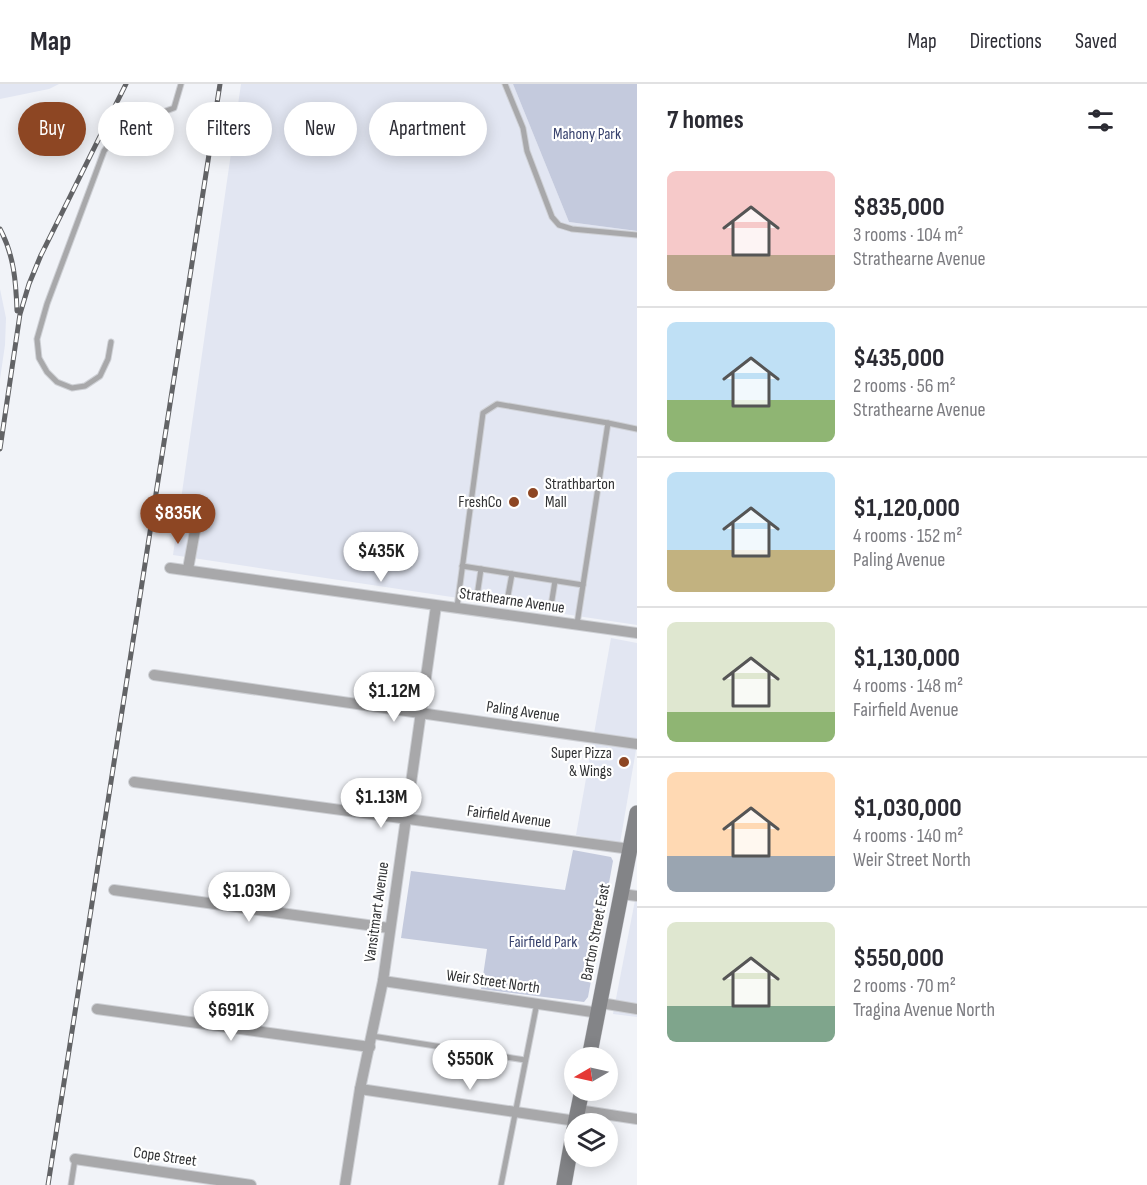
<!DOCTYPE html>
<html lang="en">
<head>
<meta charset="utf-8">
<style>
  body { margin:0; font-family:"Sofia Sans Condensed",sans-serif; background:#f2f2f3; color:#2b2b33; height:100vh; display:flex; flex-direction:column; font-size:22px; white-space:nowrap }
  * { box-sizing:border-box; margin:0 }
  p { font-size:20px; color:#7c7c81 }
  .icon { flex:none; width:33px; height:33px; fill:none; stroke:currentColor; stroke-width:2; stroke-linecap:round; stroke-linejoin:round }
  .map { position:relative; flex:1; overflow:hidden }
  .drawer { display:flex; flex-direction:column; background:#fff; width:510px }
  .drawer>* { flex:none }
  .banner { position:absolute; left:18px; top:18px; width:528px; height:54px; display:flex; gap:12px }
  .needle { width:39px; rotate:261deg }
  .buttons { position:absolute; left:564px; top:963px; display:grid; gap:12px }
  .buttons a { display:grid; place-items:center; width:54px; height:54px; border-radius:50%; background:#fff; box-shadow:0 3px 15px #0003; font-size:30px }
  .price { position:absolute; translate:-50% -51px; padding:0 14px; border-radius:21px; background:#fff; color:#222; font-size:20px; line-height:39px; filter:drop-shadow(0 2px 3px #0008) }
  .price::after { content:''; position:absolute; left:50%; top:36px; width:18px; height:14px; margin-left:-9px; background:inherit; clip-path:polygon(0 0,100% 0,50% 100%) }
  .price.on { background:#8d4623; color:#fff }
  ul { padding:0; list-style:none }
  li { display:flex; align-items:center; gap:18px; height:150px; padding:0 30px }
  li+li { border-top:2px solid #e1e1e2 }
  li span { display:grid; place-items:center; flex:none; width:168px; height:120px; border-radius:9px; color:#555 }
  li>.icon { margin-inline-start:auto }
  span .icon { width:72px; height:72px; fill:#fffc; stroke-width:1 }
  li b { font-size:26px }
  h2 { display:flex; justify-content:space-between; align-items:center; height:72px; padding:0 30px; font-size:26px }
  .chip { padding:0 21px; border-radius:27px; background:#fff; box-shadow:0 3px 15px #0003; font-size:21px; line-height:54px }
  .chip.on { background:#8d4623; color:#fff }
  header { display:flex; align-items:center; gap:36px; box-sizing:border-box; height:84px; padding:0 30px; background:#fff; border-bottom:2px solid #e1e1e2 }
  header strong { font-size:28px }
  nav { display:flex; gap:33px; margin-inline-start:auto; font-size:21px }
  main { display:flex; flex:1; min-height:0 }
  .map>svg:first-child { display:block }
  .built { fill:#e2e6f2 }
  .green { fill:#c4cadd }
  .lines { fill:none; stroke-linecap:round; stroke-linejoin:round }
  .lane-casing { stroke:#ced0d5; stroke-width:7 }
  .street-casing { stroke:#ced0d5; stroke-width:12 }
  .secondary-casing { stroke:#ced0d5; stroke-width:16 }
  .lane { stroke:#a8a8aa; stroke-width:5 }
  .street { stroke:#a8a8aa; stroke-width:10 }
  .secondary { stroke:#838487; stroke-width:15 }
  .rail-casing { stroke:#626366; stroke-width:5 }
  .rail { stroke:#fff; stroke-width:3; stroke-dasharray:9; stroke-linecap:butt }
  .poi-dot { fill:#8d4623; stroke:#fff; stroke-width:2 }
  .labels { text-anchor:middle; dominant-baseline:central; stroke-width:4.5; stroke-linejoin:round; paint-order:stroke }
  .park-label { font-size:16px; fill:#38426d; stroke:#fff }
  .poi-label { font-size:16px; fill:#313234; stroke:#fff; text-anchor:end }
  .street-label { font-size:16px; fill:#313234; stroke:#fff }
</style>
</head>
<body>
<header>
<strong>Map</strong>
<nav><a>Map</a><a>Directions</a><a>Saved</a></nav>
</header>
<main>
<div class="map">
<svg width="637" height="1101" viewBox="0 0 637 1101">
  <rect width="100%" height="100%" fill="#f1f3f8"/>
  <g class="built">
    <path d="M0 0H59L49 5 0 15Z"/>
    <path d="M241 0H513L569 138 637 147V541L173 471Z"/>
    <path d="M0 205 6 234 5 261 0 295Z"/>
    <path d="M611 554 637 559V660L620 759 576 751Z"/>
    <path d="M637 806V933L613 930Z"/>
  </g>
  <g class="green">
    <path d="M513 0H637V147L569 138Z"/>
    <path d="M573 766 611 773 613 777 588 913 584 918 481 905 487 865 401 854 411 787 565 806Z"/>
  </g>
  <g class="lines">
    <g class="lane-casing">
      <g id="lane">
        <path d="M505 0 523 44 527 67 552 133 559 141 572 145 637 151"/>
        <path d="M111 258 108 275 100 292 85 302 72 304 57 298 47 288 39 274 37 255 47 220 104 67 122 43 174 24 181 0"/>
        <path d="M462 482 583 501"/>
        <path d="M477 512 481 485"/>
        <path d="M507 517 512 490"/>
        <path d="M551 522 555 497"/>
        <path d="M457 523 483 329 497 320 608 339"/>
        <path d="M577 540 608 339 637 345"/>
        <path d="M372 952 525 976"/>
        <path d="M71 1101 75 1075"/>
        <path d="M501 1101 537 919"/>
      </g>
    </g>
    <g class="street-casing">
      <g id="street">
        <path d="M170 484 637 549"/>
        <path d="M188 485 196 441"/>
        <path d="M154 591 637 660"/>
        <path d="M134 698 630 765"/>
        <path d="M114 806 389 844"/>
        <path d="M622 810 637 812"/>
        <path d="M383 897 599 929"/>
        <path d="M601 919 637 925"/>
        <path d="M97 925 370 963"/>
        <path d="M360 1005 576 1037"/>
        <path d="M578 1026 637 1035"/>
        <path d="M75 1075 251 1101"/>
        <path d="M345 1101 360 1005 383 897 436 522"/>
      </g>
    </g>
    <g class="secondary-casing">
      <g id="secondary">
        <path d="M589 974 637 729"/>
        <path d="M575 1040 582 1006"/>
        <path d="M564 1101 574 1045"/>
      </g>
    </g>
    <use href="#lane" class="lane"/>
    <use href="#street" class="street"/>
    <use href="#secondary" class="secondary"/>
    <g class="rail-casing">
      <g id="rail">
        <path d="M0 145C14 171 16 198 17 227"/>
        <path d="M0 365 20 230 29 200 41 171 126 0"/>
        <path d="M48 1101 220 0"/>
      </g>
    </g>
    <use href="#rail" class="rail"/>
  </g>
  <g class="poi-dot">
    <circle cx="533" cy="409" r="6"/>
    <circle cx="514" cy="418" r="6"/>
    <circle cx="624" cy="678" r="6"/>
  </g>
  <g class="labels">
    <g class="park-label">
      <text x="587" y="50">Mahony Park</text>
      <text x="543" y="858">Fairfield Park</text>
    </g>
    <g class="poi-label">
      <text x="545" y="400" text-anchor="start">Strathbarton<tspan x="545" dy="18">Mall</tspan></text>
      <text x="502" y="418">FreshCo</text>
      <text x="612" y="669">Super Pizza<tspan x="612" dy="18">&amp; Wings</tspan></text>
    </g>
    <g class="street-label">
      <text transform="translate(512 517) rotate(8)">Strathearne Avenue</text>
      <text transform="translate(523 628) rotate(8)">Paling Avenue</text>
      <text transform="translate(509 733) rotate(8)">Fairfield Avenue</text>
      <text transform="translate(377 828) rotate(-82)">Vansitmart Avenue</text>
      <text transform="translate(596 848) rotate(-79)">Barton Street East</text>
      <text transform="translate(493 898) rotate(8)">Weir Street North</text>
      <text transform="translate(165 1073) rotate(8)">Cope Street</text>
    </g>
  </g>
</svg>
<div class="buttons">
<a><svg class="needle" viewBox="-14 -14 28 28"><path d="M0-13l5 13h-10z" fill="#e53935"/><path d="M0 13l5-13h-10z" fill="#7c7c81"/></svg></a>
<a><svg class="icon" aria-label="layers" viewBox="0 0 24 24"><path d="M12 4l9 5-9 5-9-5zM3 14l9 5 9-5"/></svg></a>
</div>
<b class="price on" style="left:178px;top:461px">$835K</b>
<b class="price" style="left:381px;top:499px">$435K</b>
<b class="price" style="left:394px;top:639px">$1.12M</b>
<b class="price" style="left:381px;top:745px">$1.13M</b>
<b class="price" style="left:249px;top:839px">$1.03M</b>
<b class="price" style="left:231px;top:958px">$691K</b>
<b class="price" style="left:470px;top:1007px">$550K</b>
<div class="banner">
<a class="chip on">Buy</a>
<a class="chip">Rent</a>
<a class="chip">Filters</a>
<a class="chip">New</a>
<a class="chip">Apartment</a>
</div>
</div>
<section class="drawer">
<h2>7 homes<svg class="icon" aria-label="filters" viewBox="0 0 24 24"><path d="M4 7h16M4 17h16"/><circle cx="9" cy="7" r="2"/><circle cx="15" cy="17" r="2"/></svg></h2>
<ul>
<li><span style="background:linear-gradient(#f6c9c9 70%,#b9a48a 0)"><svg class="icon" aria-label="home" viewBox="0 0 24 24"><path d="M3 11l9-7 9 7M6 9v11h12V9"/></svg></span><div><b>$835,000</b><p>3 rooms · 104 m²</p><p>Strathearne Avenue</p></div></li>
<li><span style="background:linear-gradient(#bfe0f5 65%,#8fb573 0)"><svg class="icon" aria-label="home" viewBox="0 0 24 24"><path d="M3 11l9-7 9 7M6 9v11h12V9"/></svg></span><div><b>$435,000</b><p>2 rooms · 56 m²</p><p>Strathearne Avenue</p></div></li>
<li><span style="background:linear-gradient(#bfe0f5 65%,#c2b280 0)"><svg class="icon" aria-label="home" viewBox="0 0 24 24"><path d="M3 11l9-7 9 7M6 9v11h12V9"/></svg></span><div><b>$1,120,000</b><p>4 rooms · 152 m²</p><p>Paling Avenue</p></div></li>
<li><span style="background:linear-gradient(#dfe7d0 75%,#8fb573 0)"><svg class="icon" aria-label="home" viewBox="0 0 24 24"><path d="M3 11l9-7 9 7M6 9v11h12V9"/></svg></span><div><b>$1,130,000</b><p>4 rooms · 148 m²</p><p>Fairfield Avenue</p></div></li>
<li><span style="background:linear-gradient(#ffd9b3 70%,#9aa5b1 0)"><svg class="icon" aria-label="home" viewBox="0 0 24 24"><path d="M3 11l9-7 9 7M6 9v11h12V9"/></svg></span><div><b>$1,030,000</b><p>4 rooms · 140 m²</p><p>Weir Street North</p></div></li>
<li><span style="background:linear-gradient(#dfe7d0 70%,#7fa58c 0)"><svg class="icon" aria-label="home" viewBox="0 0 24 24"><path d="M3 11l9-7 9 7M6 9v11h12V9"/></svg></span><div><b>$550,000</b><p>2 rooms · 70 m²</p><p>Tragina Avenue North</p></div></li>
</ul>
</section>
</main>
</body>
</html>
